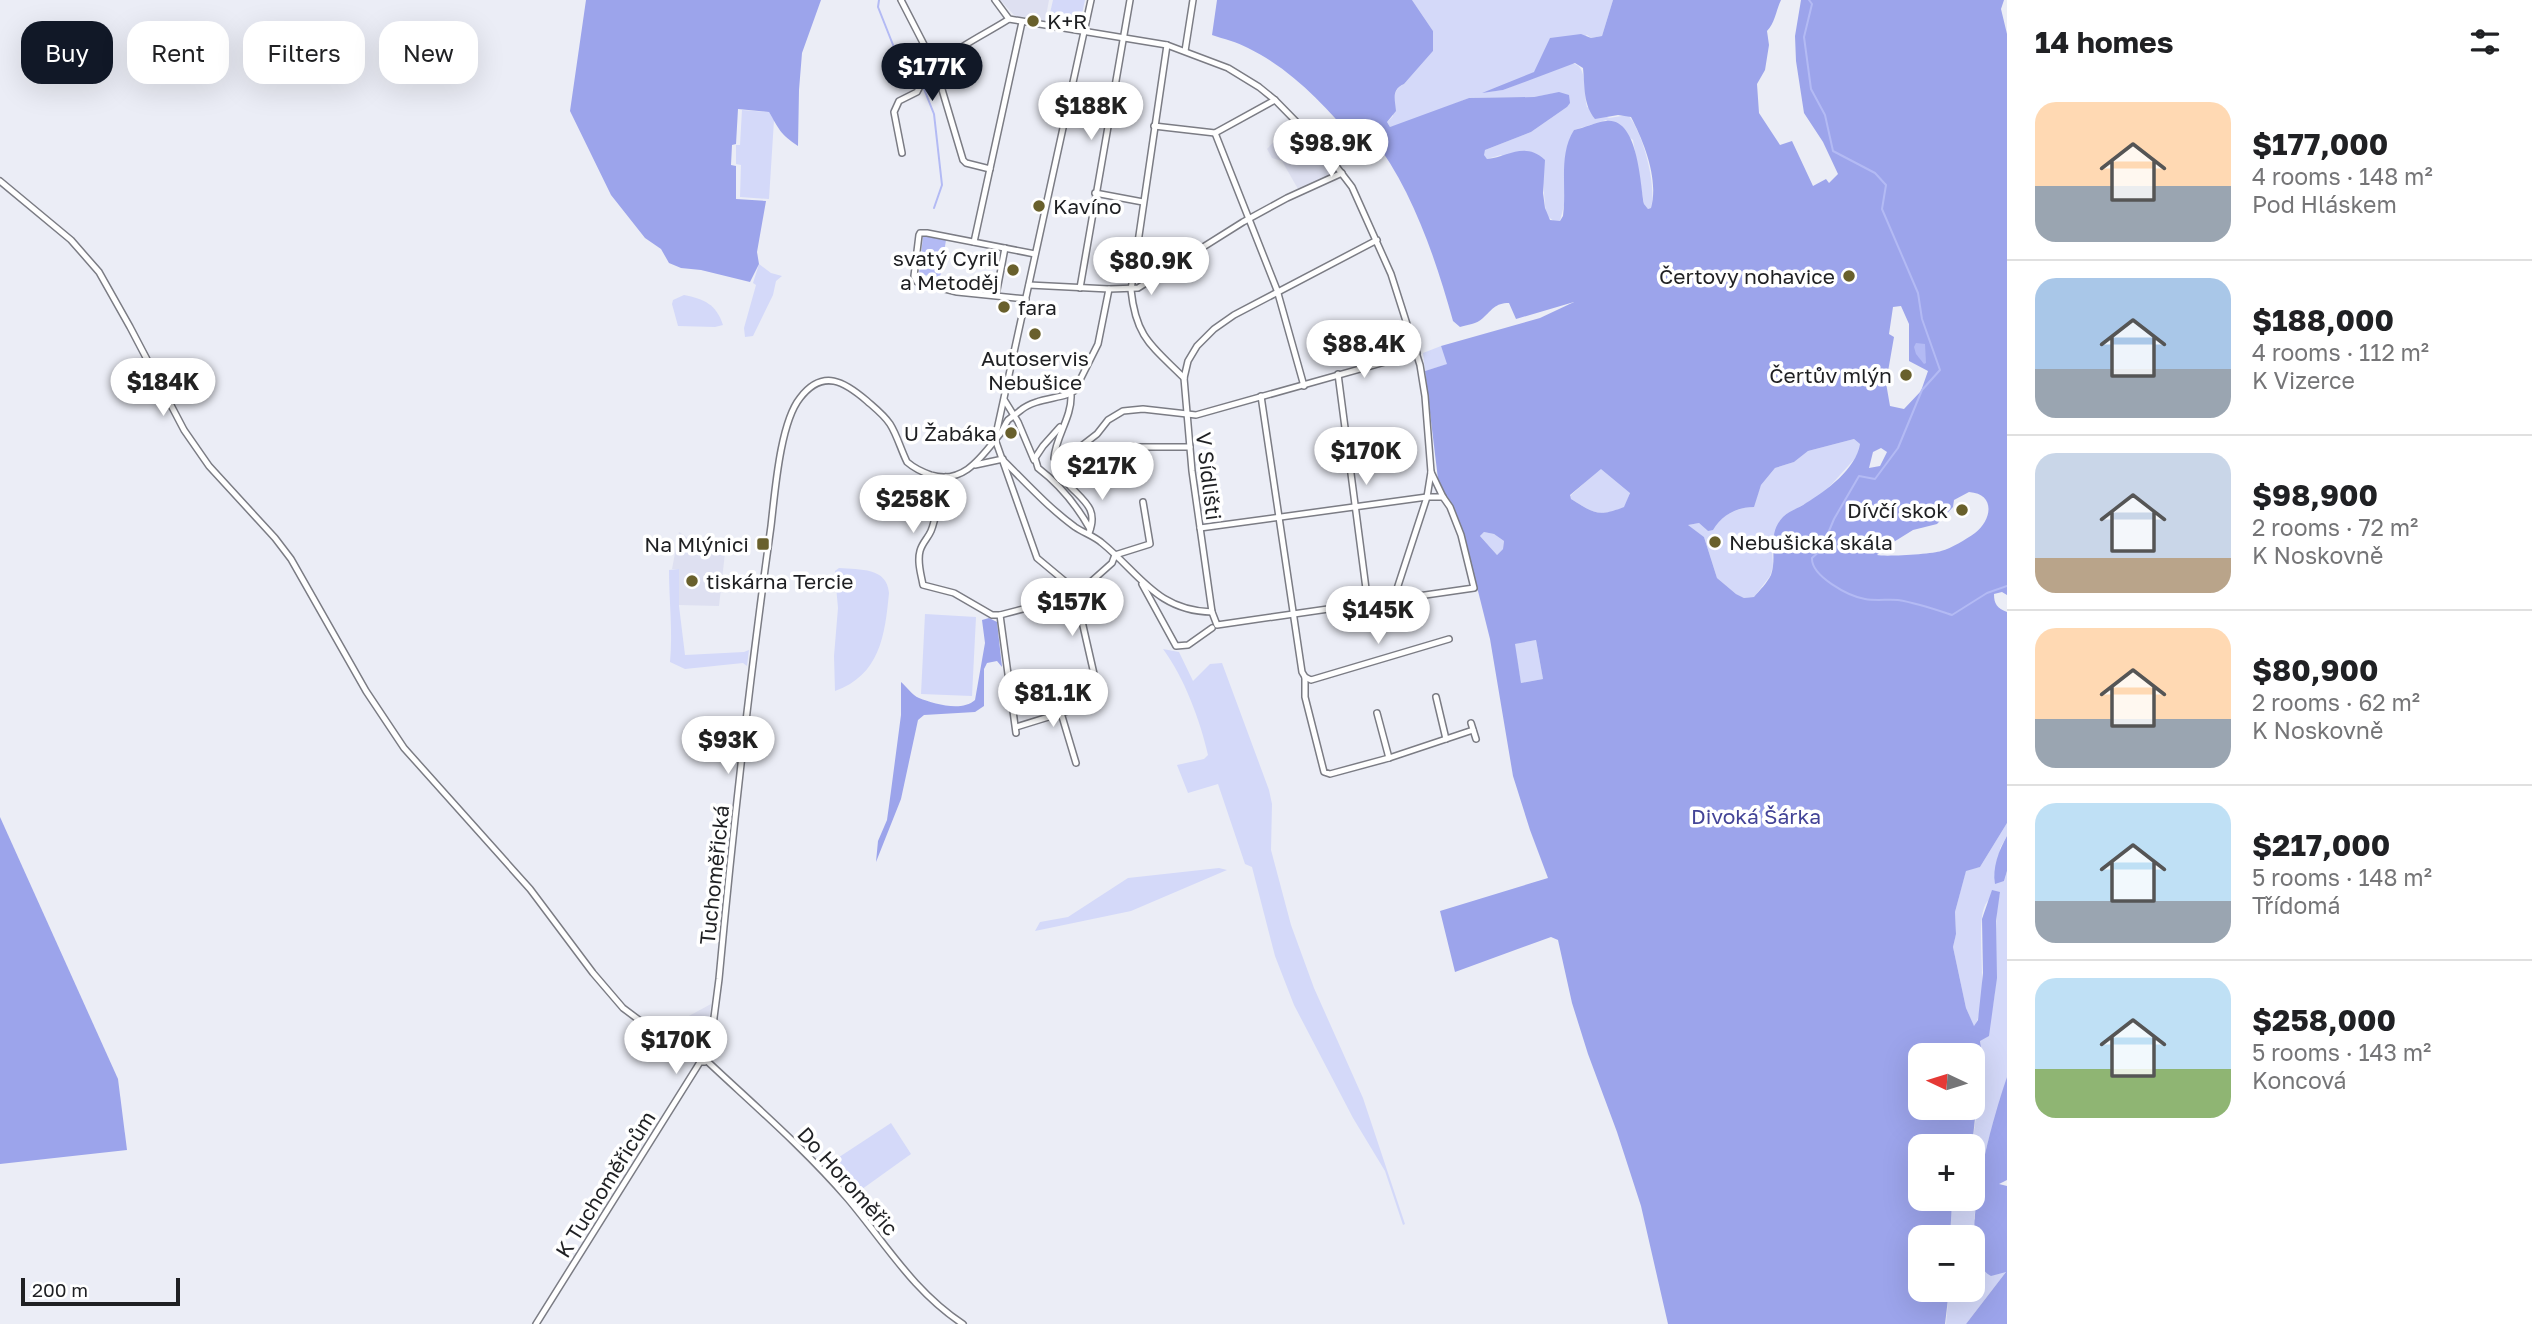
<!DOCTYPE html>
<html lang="en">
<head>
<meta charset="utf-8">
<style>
  body { margin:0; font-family:"Golos Text",sans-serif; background:#f6f6f6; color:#202124; height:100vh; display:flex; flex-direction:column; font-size:26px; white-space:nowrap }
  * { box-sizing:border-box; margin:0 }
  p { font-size:23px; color:#757577 }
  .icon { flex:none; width:38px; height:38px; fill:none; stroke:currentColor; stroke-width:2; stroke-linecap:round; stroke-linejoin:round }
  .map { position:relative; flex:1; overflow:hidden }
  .sheet { display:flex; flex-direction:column; background:#fff; width:525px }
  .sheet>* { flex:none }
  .guide { position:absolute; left:21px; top:21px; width:665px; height:63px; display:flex; gap:14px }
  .needle { width:46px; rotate:274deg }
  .tools { position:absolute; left:1908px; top:1043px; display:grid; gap:14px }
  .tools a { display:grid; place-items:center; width:77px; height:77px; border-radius:14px; background:#fff; box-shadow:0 7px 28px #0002; font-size:35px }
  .scale { position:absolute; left:21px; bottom:18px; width:159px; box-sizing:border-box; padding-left:7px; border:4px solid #1f2023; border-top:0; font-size:19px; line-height:24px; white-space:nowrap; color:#1f2023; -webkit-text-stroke:5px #fff; paint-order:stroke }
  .price { position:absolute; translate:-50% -60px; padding:0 16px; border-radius:24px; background:#fff; color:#222; font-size:23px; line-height:46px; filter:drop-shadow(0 2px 4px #0008) }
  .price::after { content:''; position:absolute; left:50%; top:42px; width:21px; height:16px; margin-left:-10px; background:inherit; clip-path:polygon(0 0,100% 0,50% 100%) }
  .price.active { background:#111827; color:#fff }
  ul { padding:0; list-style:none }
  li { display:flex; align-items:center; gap:21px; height:175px; padding:0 28px }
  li+li { border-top:2px solid #e0e0e0 }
  li span { display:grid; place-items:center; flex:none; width:196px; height:140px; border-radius:21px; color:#555 }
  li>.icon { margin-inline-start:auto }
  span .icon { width:84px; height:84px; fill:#fffc; stroke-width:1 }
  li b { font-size:30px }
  h2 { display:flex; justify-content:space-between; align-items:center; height:84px; padding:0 28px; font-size:30px }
  .tag { padding:0 24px; border-radius:21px; background:#fff; box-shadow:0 7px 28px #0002; font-size:24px; line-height:63px }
  .tag.active { background:#111827; color:#fff }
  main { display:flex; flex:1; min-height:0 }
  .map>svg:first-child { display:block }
  .built { fill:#dee0f1 }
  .green { fill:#d4d9f9 }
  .forest { fill:#9ca4eb; fill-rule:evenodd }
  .water { fill:#b3baf4 }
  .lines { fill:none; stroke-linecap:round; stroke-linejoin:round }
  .stream { stroke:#b3baf4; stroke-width:2 }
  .minor-casing { stroke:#7b7c84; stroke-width:8 }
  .minor { stroke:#fff; stroke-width:5 }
  .poi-dot { fill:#69602c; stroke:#fff; stroke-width:2.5 }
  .labels { text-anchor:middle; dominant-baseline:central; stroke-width:7; stroke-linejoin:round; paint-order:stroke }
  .poi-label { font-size:21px; fill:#1f2023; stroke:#fff; text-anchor:end }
  .street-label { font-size:21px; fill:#1f2023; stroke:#fff }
  .park-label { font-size:21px; fill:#434497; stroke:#fff }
</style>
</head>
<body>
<main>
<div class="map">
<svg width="2007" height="1324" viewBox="0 0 2007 1324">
  <rect width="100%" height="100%" fill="#ebedf6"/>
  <g class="built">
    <path d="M1000 0H1049L1045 21 1015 16Z"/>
    <path d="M1291 123 1295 128 1337 172 1298 189 1282 161 1272 158 1267 149Z"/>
    <path d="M679 532 706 550 725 553 719 606 679 605V569H672Z"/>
    <path d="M711 1004 707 1037 700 1048 663 1030Z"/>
  </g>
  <g class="green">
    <path d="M1053 0H1085L1079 28 1048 22Z"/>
    <path d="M1412 0H1613L1602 36 1591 38 1587 35 1539 66 1535 72 1488 92 1503 90 1567 64C1589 59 1583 92 1587 107L1609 118 1628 115C1643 132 1657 186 1651 208L1648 209 1644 204 1633 140 1606 120 1574 130 1565 160 1564 205 1560 221 1555 222 1546 215 1543 183 1501 155 1487 159 1483 155 1485 150 1531 132 1567 107 1556 93 1534 97 1469 98 1401 125 1390 127 1387 122 1393 116C1393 102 1391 91 1404 84L1433 51V31Z"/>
    <path d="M742 110 769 112 774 120 769 199 740 197 741 165 736 164V145H740Z"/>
    <path d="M759 264 771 273 782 276 776 281 773 295 753 336 745 337 744 328 756 285 753 283Z"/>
    <path d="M684 295C704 299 716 304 723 325L715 327 678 326 672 304 673 300Z"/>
    <path d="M1441 346 1448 364 1425 371 1423 353Z"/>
    <path d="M1854 439 1860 444 1858 455 1831 485 1817 497 1785 515 1772 549 1773 566 1770 576 1754 597 1744 598 1736 594 1717 578 1704 537 1687 525 1699 523 1708 531C1720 518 1735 507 1753 507L1761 485 1775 468 1794 462 1808 451Z"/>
    <path d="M1601 468 1630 492 1625 507C1598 517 1595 514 1571 499L1570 496Z"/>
    <path d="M1484 532 1494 534 1504 541 1503 549 1497 555 1480 536Z"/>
    <path d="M839 568C860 570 887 567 889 593 885 635 880 675 835 691L834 656 838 608 835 575V571Z"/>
    <path d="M679 569V606L685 655 744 652 749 650 747 666 743 663 685 669 670 662C673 632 669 601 669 570Z"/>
    <path d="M925 614 976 617 972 696 921 694Z"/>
    <path d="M1536 640 1543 679 1521 683 1514 644Z"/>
    <path d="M1163 649 1179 652 1193 681 1210 664 1222 663 1269 790 1272 804 1271 850 1291 925 1314 988 1363 1098 1405 1224 1403 1225 1385 1171 1353 1118 1294 1005 1275 956 1252 867 1245 864 1218 784 1188 793 1177 765 1204 759 1208 755C1200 720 1184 677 1163 649Z"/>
    <path d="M2007 823V836L2000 848 2004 882 2007 871V1077L1982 1164 1974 1219 2006 1272 1966 1324H1946L1949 1290H1972V1237H1950L1952 1203 1957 1199H1972V1146L1976 1117 1974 1113 1982 1053 1980 1040C2007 997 1989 941 2000 892 1996 895 1990 899 1987 902 1972 921 1992 998 1974 1027L1966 1008 1953 947 1956 933 1955 912 1966 870 1980 867Z"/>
    <path d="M1219 868 1227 870 1131 911 1035 931 1040 922 1068 917 1128 878Z"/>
    <path d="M891 1123 911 1154 851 1197 824 1167Z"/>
  </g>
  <g class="forest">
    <path d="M586 0H821L802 53 799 90 798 146C780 134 779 129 769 112L738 109 736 144 732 145 731 165 736 166V199L766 201 757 252 759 264 750 282 701 270 681 268 669 263 661 249 645 238 611 195 570 111Z"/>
    <path d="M1217 0H1412L1433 31V51L1404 84C1391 90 1395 99 1396 111L1387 122 1390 127 1469 98 1534 97 1559 92 1569 95 1570 103 1567 107 1531 132 1485 150 1484 155 1487 159C1509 157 1524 141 1545 160L1543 193 1545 208 1550 220 1560 221 1563 216C1567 188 1558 155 1574 130 1584 128 1596 122 1606 121 1638 117 1640 182 1644 204L1648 209 1651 208C1659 179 1644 142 1631 117L1618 115 1595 119C1583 104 1585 87 1583 68L1575 63 1503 90 1482 93 1534 72 1550 38 1581 34 1591 38 1602 36 1613 0H1781C1776 10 1775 23 1767 31L1769 45 1765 70 1757 84 1759 113 1780 145 1792 141 1813 186 1826 179 1829 183 1838 174 1823 142 1804 113 1796 61 1795 36 1801 0H2004L2001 9 2007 34V595L2002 592 1994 594C1994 604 1997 608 2007 612V823L1980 867 1966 871 1955 912 1956 934 1953 947 1966 1008 1974 1026 1978 1020 1983 973 1982 919 1992 890 2000 892 1996 921 1997 978 1989 1036 1980 1041 1982 1053 1972 1146H1920V1199H1957L1952 1203 1950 1237H1920V1290H1949L1945 1324H1668L1641 1206 1617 1132 1588 1054 1572 1003 1558 940 1551 937 1455 972 1440 911 1548 878 1530 830 1513 776 1490 639 1471 563 1453 509 1438 479 1425 371 1447 364 1441 346 1540 318 1574 302 1516 319 1509 303C1495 303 1492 310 1483 318 1477 324 1467 325 1460 327L1453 321C1435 257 1412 188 1371 136L1355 141C1325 105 1291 69 1248 48 1237 42 1224 39 1212 35ZM1901 306 1909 324V361L1928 371 1921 391 1904 409 1890 406 1886 383 1894 337 1889 334 1893 307ZM1854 439 1860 444C1856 469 1826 491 1806 503 1799 508 1789 511 1783 517 1766 535 1778 555 1771 575 1767 583 1760 590 1754 597L1744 598 1736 594 1717 578 1704 537 1688 525 1699 523 1708 531 1713 530C1721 516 1736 507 1754 507L1761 485 1775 468 1794 462 1808 451ZM1881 448 1887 452 1880 466 1869 468 1873 452ZM1601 469 1630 493 1624 507C1598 517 1595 514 1571 499L1570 495ZM1969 492C1996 494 1992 520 1975 533 1965 540 1952 548 1941 551 1934 554 1885 557 1877 555L1884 548 1913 530 1937 524 1953 507 1954 500ZM1484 532 1494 534 1504 541 1503 549 1497 555 1480 536ZM1536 640 1543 679 1521 683 1515 644ZM1920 1055H1972V1108H1920Z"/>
    <path d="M989 618 997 622 1002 667 997 661 987 663 984 669V706L975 712 924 715 918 720 901 799 876 862 878 841 887 820 891 791 901 715V682C907 687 912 695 919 698 934 704 962 712 975 700L985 643 982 620Z"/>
    <path d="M0 817 118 1079 127 1150 0 1164Z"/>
    <path d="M2007 836V871L2004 881 1995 884C1992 868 1999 850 2007 836Z"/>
    <path d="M2007 1077V1180L1999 1184 2007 1186V1324H1966L2006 1272 1991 1276C1951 1256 1995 1112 2007 1077Z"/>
  </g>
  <g class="water">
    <path d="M923 236 946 240 940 278 919 274Z"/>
    <path d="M1916 343 1925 344 1926 363 1924 364 1916 354 1914 347Z"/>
  </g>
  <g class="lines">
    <g class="stream">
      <path d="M879 0 878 7 899 60 907 72 919 81"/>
      <path d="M1809 0 1812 4 1804 37 1811 89 1825 115 1833 151 1875 173 1886 185 1882 209 1918 293 1922 319 1940 370 1922 390 1898 448 1875 479 1859 476 1834 519 1821 550 1812 558C1811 576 1848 596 1865 599 1876 601 1888 599 1898 600 1917 603 1934 609 1952 615L1987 593 2007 586"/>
      <path d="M922 84 934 114 942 185 934 208"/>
    </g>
    <g class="minor-casing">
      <g id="minor">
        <path d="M901 0 935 66 963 160 966 163 990 169"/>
        <path d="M995 0 1009 19 1167 45 1228 68 1259 87 1275 100 1323 149 1352 187 1391 274 1420 365 1425 396 1431 472 1443 497 1450 507 1461 535 1474 588 1217 625 1212 612 1192 471 1184 378 1188 361 1197 346 1214 329 1234 315 1377 240"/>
        <path d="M1091 0 995 439 1037 558 1073 588 1076 595 1094 674"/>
        <path d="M1167 45 1131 290C1136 338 1152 346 1184 378"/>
        <path d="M1185 51 1193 0"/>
        <path d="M1154 126 1215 133 1275 100"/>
        <path d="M1215 133 1277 290 1304 386"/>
        <path d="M902 153 894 112 899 101 917 92C931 58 978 39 1009 19"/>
        <path d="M0 181 71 240 99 272 130 327 184 430 209 466 275 538 291 559 366 691 404 748 530 889 593 973 623 1008 655 1032 698 1056"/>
        <path d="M1095 193 1143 202"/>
        <path d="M974 242 1022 22"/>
        <path d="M1029 285 1109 289 1138 288 1243 222 1287 198 1342 173"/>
        <path d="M1080 288 1130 0"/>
        <path d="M996 295 1005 248"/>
        <path d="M1026 299 957 292 917 282 914 276 919 235 920 233H927L1035 254"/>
        <path d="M1338 374 1368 604"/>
        <path d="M1071 395C1072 417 1056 436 1054 458H1066L1097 434 1108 420 1123 411 1143 409 1196 415 1417 353"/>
        <path d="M1261 396 1302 672 1305 677V697L1324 772 1330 774 1389 758 1473 730"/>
        <path d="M1005 401 1018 422 1034 460"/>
        <path d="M1060 427 1043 446 1035 458 1038 468C1059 484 1077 506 1090 529"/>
        <path d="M1132 446 1137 474"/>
        <path d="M1004 461C1027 484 1049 508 1075 527 1084 533 1094 536 1102 543 1140 574 1157 611 1212 612"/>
        <path d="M975 465 1003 459"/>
        <path d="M946 477C937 495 938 514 931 531 928 538 922 543 920 551 917 562 921 574 923 585L954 593 992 615H1000L1076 595 1112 563 1115 555 1150 544 1143 502"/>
        <path d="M1200 528 1427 497H1443"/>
        <path d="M1089 533C1099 508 1083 501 1067 483L1127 447H1190"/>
        <path d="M1142 584 1176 646 1188 645 1212 628"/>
        <path d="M1393 601 1427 497 1431 472"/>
        <path d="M1000 615 1016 733"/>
        <path d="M1305 677 1311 680 1449 639"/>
        <path d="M1436 697 1446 739"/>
        <path d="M1061 713 1076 763"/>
        <path d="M1377 713 1389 758"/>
        <path d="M1471 723 1476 739"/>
        <path d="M1016 727 1084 706"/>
        <path d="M707 1061C755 1106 805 1149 848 1199 886 1244 913 1291 963 1324"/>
        <path d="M536 1324 697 1067 700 1062H705L708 1059 705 1053 712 1033 719 979C733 828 750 676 771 526 775 492 780 423 800 398 823 368 845 382 867 401 875 408 884 415 890 424 897 435 901 450 907 462 914 468 922 472 931 475 964 485 982 456 1000 434 1003 430 1005 424 1008 420 1012 417 1017 413 1021 410 1036 397 1067 399 1075 390L1098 344 1109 289"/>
      </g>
    </g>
    <use href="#minor" class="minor"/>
  </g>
  <g class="poi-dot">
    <circle cx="1033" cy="21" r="7"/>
    <circle cx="1039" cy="206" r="7"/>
    <circle cx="1013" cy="270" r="7"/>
    <circle cx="1849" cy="276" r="7"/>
    <circle cx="1004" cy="307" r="7"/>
    <circle cx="1035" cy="334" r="7"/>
    <circle cx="1906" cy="375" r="7"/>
    <circle cx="1011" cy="433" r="7"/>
    <circle cx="1962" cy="510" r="7"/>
    <circle cx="1715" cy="542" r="7"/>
    <rect x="756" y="537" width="14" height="14" rx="3.5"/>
    <circle cx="692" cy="581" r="7"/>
  </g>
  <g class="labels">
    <g class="poi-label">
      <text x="1047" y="21" text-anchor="start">K+R</text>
      <text x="1053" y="206" text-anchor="start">Kavíno</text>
      <text x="999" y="258">svatý Cyril<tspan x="999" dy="24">a Metoděj</tspan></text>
      <text x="1835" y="276">Čertovy nohavice</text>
      <text x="1018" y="307" text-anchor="start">fara</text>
      <text x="1035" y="358" text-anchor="middle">Autoservis<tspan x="1035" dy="24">Nebušice</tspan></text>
      <text x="1892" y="375">Čertův mlýn</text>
      <text x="997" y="433">U Žabáka</text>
      <text x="1948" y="510">Dívčí skok</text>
      <text x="1729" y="542" text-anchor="start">Nebušická skála</text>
      <text x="749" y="544">Na Mlýnici</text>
      <text x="706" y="581" text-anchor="start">tiskárna Tercie</text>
    </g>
    <g class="street-label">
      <text transform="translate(1209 476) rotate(83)">V Sídlišti</text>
      <text transform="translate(714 875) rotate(-84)">Tuchoměřická</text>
      <text transform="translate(848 1181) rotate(48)">Do Horoměřic</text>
      <text transform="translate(605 1184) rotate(-58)">K Tuchoměřicům</text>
    </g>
    <g class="park-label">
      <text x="1756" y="816">Divoká Šárka</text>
    </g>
  </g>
</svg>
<div class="tools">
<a><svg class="needle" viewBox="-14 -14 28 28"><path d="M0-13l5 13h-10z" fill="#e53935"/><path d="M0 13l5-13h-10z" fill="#757577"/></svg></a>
<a>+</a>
<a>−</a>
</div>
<div class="scale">200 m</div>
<b class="price active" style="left:932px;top:103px">$177K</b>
<b class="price" style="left:1091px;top:142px">$188K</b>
<b class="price" style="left:1331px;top:179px">$98.9K</b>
<b class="price" style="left:1151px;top:297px">$80.9K</b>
<b class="price" style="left:1364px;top:380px">$88.4K</b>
<b class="price" style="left:163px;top:418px">$184K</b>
<b class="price" style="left:1366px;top:487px">$170K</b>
<b class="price" style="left:1102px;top:502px">$217K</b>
<b class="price" style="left:913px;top:535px">$258K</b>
<b class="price" style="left:1072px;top:638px">$157K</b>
<b class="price" style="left:1378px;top:646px">$145K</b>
<b class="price" style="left:1053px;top:729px">$81.1K</b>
<b class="price" style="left:728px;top:776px">$93K</b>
<b class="price" style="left:676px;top:1076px">$170K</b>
<div class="guide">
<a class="tag active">Buy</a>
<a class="tag">Rent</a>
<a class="tag">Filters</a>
<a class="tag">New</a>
</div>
</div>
<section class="sheet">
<h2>14 homes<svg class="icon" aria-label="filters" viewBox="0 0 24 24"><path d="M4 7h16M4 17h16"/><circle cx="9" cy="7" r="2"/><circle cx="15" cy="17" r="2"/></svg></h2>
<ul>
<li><span style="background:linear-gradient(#ffd9b3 60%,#9aa5b1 0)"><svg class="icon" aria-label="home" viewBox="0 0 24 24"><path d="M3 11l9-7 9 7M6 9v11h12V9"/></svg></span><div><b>$177,000</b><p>4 rooms · 148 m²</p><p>Pod Hláskem</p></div></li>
<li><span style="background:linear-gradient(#a9c7e8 65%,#9aa5b1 0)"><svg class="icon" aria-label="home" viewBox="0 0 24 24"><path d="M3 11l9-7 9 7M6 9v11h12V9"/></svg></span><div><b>$188,000</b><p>4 rooms · 112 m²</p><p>K Vizerce</p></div></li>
<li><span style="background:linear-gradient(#c9d6e8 75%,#b9a48a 0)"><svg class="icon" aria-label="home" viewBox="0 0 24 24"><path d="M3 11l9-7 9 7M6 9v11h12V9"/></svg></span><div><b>$98,900</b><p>2 rooms · 72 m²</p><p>K Noskovně</p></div></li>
<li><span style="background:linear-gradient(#ffd9b3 65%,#9aa5b1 0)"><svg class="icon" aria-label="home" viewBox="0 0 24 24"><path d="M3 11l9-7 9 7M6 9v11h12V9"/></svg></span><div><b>$80,900</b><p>2 rooms · 62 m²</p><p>K Noskovně</p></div></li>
<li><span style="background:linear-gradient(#bfe0f5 70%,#9aa5b1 0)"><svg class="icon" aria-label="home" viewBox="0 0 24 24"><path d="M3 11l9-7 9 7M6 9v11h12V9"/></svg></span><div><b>$217,000</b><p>5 rooms · 148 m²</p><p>Třídomá</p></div></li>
<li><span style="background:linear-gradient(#bfe0f5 65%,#8fb573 0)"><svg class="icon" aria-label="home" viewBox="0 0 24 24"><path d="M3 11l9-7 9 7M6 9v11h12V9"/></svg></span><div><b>$258,000</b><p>5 rooms · 143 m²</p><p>Koncová</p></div></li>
</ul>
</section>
</main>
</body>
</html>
